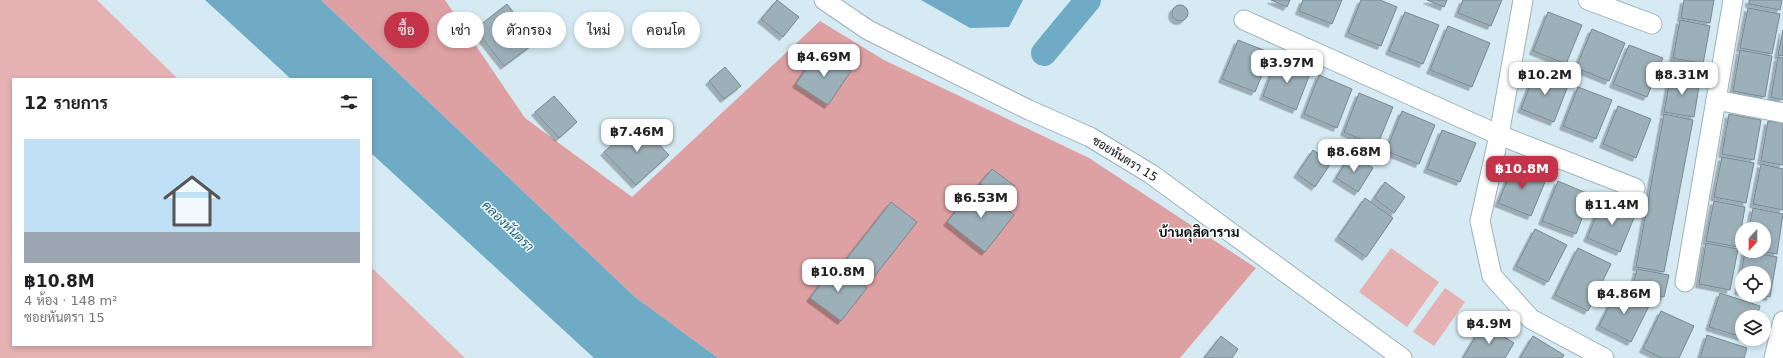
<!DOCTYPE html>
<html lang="th">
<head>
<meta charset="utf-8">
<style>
  body { margin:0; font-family:"DejaVu Sans",Sarabun,sans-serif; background:#f6f6f6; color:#202124; height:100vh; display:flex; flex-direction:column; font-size:15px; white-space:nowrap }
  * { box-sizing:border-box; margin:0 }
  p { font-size:13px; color:#757577 }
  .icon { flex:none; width:22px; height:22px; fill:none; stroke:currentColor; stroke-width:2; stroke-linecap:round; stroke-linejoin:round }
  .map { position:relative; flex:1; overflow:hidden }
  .sheet { position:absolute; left:12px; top:78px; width:360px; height:268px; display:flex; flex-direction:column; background:#fff; border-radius:0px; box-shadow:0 2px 6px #0003 }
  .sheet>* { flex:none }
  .hud { position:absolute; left:384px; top:12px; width:380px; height:36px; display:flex; gap:8px }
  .needle { width:26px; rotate:201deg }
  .fabs { position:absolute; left:1735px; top:222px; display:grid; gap:8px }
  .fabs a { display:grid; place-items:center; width:36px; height:36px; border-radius:50%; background:#fff; box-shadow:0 2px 6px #0003; font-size:20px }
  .price { position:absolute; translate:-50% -34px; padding:0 9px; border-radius:8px; background:#fff; color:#222; font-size:13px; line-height:26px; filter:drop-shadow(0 1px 2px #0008) }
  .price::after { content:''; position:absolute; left:50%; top:24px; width:12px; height:9px; margin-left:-6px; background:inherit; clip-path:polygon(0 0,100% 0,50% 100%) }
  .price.current { background:#c4334a; color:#fff }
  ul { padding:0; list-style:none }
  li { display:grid; align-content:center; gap:8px; height:212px; padding:0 12px }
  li+li { border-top:1px solid #e0e0e0 }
  li span { display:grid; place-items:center; height:124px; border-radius:0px; color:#555 }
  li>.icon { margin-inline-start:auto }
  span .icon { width:72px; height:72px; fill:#fffc; stroke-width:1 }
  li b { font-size:17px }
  h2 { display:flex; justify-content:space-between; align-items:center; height:48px; padding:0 12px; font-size:17px }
  .pill { padding:0 14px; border-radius:18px; background:#fff; box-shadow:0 2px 6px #0003; font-size:14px; line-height:36px }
  .pill.current { background:#c4334a; color:#fff }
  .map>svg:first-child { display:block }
  .green { fill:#e5b1b2 }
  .forest { fill:#dea1a3 }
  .water { fill:#6fabc4 }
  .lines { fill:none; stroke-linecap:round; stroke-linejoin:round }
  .canal { stroke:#6fabc4; stroke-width:26 }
  .building { fill:#9cb0b9; stroke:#768992; filter:url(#shadow) }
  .minor-casing { stroke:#9db1ba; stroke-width:21 }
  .minor { stroke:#fff; stroke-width:19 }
  .labels { text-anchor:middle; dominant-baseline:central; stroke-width:3; stroke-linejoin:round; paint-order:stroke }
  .street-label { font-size:12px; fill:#0b1215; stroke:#fff }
  .water-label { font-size:13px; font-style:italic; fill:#12607a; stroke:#fff }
  .quarter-label { font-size:14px; font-weight:bold; fill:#0b1215; stroke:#fff }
</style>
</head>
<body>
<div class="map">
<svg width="1783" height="358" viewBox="0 0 1783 358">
  <defs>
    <filter id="shadow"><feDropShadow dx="-3.5" dy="3.5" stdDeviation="0" flood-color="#0004"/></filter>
  </defs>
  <rect width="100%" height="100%" fill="#d5eaf3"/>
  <g class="green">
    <path d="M0 0H97L178 79H13V345H371V267L465 358H0Z"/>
    <path d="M1391 248 1439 282 1407 327 1359 292Z"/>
    <path d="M1445 288 1465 302 1434 346 1413 332Z"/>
  </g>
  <path class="forest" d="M321 0H445L525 118 632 197 820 21 884 60 1089 158 1256 268 1180 358H718L635 297Z"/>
  <g class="water">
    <path d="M205 0H321L635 297 718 358H594L371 153V79H291Z"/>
    <path d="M921 0H1023L1009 27 970 28Z"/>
  </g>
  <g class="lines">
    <path class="canal" d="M1044 53 1088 0"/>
  </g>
  <g class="building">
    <path d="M777 0 799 17 783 37 761 19Z"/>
    <path d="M1271 0H1290L1287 7Z"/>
    <path d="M1303 0H1342L1332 24 1299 11Z"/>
    <path d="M1361 0H1380L1397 7 1381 46 1348 33Z"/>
    <path d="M1427 0H1447L1444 7Z"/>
    <path d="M1463 0H1502L1491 26 1458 13Z"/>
    <path d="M1684 0H1714L1710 23 1681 18Z"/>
    <path d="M1749 0H1782L1780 10 1749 4Z"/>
    <path d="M507 4 536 42 504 66 475 29Z"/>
    <circle cx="1180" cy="13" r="8"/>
    <path d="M1748 8 1780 14 1772 54 1740 48Z"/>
    <path d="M1405 12 1439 25 1423 64 1389 51Z"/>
    <path d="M1548 12 1582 25 1566 64 1533 51Z"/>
    <path d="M1680 20 1710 26 1703 64 1673 58Z"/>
    <path d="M1448 26 1490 43 1472 87 1430 70Z"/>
    <path d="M1592 29 1625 43 1609 81 1576 68Z"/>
    <path d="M1783 30V56L1778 55Z"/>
    <path d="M1238 40 1271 53 1255 92 1222 79Z"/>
    <path d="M1629 45 1663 58 1647 97 1613 84Z"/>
    <path d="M819 50 851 71 828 105 796 84Z"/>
    <path d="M1740 50 1772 56 1765 97 1733 91Z"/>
    <path d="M1278 57 1311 71 1296 110 1263 96Z"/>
    <path d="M1778 57 1783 58V100L1771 97Z"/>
    <path d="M725 67 741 86 724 99 709 81Z"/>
    <path d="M1536 70 1569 83 1554 122 1521 109Z"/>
    <path d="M1671 74 1700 80 1694 117 1664 112Z"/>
    <path d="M1319 75 1352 89 1337 128 1304 114Z"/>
    <path d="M1578 87 1612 100 1596 139 1563 126Z"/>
    <path d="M1359 93 1393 107 1377 146 1344 132Z"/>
    <path d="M554 96 577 122 559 138 535 112Z"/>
    <path d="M1618 106 1651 119 1636 158 1603 144Z"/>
    <path d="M1402 111 1435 125 1419 164 1386 151Z"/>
    <path d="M1664 114 1693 120 1664 272 1636 267Z"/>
    <path d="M1729 114 1761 120 1754 160 1722 154Z"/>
    <path d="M1768 121 1783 123V165L1761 161Z"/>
    <path d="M638 122 669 155 636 185 604 152Z"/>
    <path d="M1442 130 1476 143 1460 182 1427 169Z"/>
    <path d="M1313 150 1331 163 1315 187 1297 174Z"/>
    <path d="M1351 154 1373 168 1358 192 1336 178Z"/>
    <path d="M1722 157 1754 163 1746 203 1714 197Z"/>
    <path d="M1514 164 1547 177 1531 216 1498 203Z"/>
    <path d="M1761 164 1783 169V210L1753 204Z"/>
    <path d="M992 169 1015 186 1003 201 980 183Z"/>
    <path d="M1558 181 1591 195 1576 234 1542 221Z"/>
    <path d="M1385 182 1405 197 1394 213 1374 198Z"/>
    <path d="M976 186 1014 215 985 252 947 222Z"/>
    <path d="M1365 198 1393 218 1366 257 1338 237Z"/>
    <path d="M1603 199 1636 213 1620 252 1587 238Z"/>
    <path d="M1714 201 1745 207 1738 247 1706 241Z"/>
    <path d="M891 202 917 222 870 282 844 262Z"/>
    <path d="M1753 208 1783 214 1777 254 1760 251H1764V229H1749Z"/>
    <path d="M1535 229 1567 245 1548 282 1516 266Z"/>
    <path d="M1706 243 1738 249 1730 290 1699 284Z"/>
    <path d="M1578 248 1611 264 1588 311 1555 295Z"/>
    <path d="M1745 251 1777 257 1770 297 1759 295H1764V273H1742V292L1738 291Z"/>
    <path d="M836 264 867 288 841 321 810 298Z"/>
    <path d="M1637 269 1669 275 1664 297 1632 291Z"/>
    <path d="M1618 288 1650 304 1631 342 1599 326Z"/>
    <path d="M1720 293 1760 306 1757 317H1742V337L1709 327Z"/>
    <path d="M1661 311 1694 326 1679 358H1662L1643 349Z"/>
    <path d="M1483 324 1514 343 1505 358H1463Z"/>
    <path d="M1707 335 1747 348 1744 358H1700Z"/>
    <path d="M1221 336 1238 349 1232 358H1204Z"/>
    <path d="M1533 336 1564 355 1562 358H1520Z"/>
  </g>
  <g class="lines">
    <g class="minor-casing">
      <g id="minor">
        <path d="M824 0 868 30 1029 110 1090 137 1151 174 1402 358"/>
        <path d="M1523 0 1499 135 1480 221 1492 276 1531 319 1604 358"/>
        <path d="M1588 0 1652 24"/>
        <path d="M1244 20 1499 135 1635 188"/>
        <path d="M1716 100 1783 113"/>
        <path d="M1685 282 1733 0"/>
        <path d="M1774 358 1783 321"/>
      </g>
    </g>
    <use href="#minor" class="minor"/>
  </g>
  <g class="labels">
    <g class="street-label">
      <text transform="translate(1125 159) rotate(32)">ซอยหันตรา 15</text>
    </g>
    <g class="water-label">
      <text transform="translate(508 226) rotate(44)">คลองหันตรา</text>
    </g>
    <g class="quarter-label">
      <text x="1199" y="232">บ้านดุสิดาราม</text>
    </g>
  </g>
</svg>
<div class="fabs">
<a><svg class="needle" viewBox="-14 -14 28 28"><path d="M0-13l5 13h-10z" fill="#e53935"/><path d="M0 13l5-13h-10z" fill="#757577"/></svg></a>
<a><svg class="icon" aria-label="locate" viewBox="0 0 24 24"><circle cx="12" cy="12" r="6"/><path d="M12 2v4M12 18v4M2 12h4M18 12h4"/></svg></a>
<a><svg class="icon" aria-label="layers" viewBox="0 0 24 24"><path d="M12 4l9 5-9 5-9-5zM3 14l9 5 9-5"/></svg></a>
</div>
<b class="price" style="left:824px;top:78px">฿4.69M</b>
<b class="price" style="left:1287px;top:84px">฿3.97M</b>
<b class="price" style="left:1545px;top:96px">฿10.2M</b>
<b class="price" style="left:1682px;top:96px">฿8.31M</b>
<b class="price" style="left:637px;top:153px">฿7.46M</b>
<b class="price" style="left:1354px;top:173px">฿8.68M</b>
<b class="price current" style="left:1522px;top:190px">฿10.8M</b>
<b class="price" style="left:981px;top:219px">฿6.53M</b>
<b class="price" style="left:1612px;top:226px">฿11.4M</b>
<b class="price" style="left:838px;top:293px">฿10.8M</b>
<b class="price" style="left:1624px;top:315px">฿4.86M</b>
<b class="price" style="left:1489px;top:345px">฿4.9M</b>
<div class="hud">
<a class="pill current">ซื้อ</a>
<a class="pill">เช่า</a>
<a class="pill">ตัวกรอง</a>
<a class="pill">ใหม่</a>
<a class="pill">คอนโด</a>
</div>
<section class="sheet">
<h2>12 รายการ<svg class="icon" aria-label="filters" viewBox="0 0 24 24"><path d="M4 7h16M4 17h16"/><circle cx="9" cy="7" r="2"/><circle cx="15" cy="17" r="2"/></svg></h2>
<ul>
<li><span style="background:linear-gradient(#bfe0f5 75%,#9aa5b1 0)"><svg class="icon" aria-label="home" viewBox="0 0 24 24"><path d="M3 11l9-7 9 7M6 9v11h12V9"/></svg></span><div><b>฿10.8M</b><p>4 ห้อง · 148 m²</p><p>ซอยหันตรา 15</p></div></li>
</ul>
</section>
</div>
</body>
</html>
